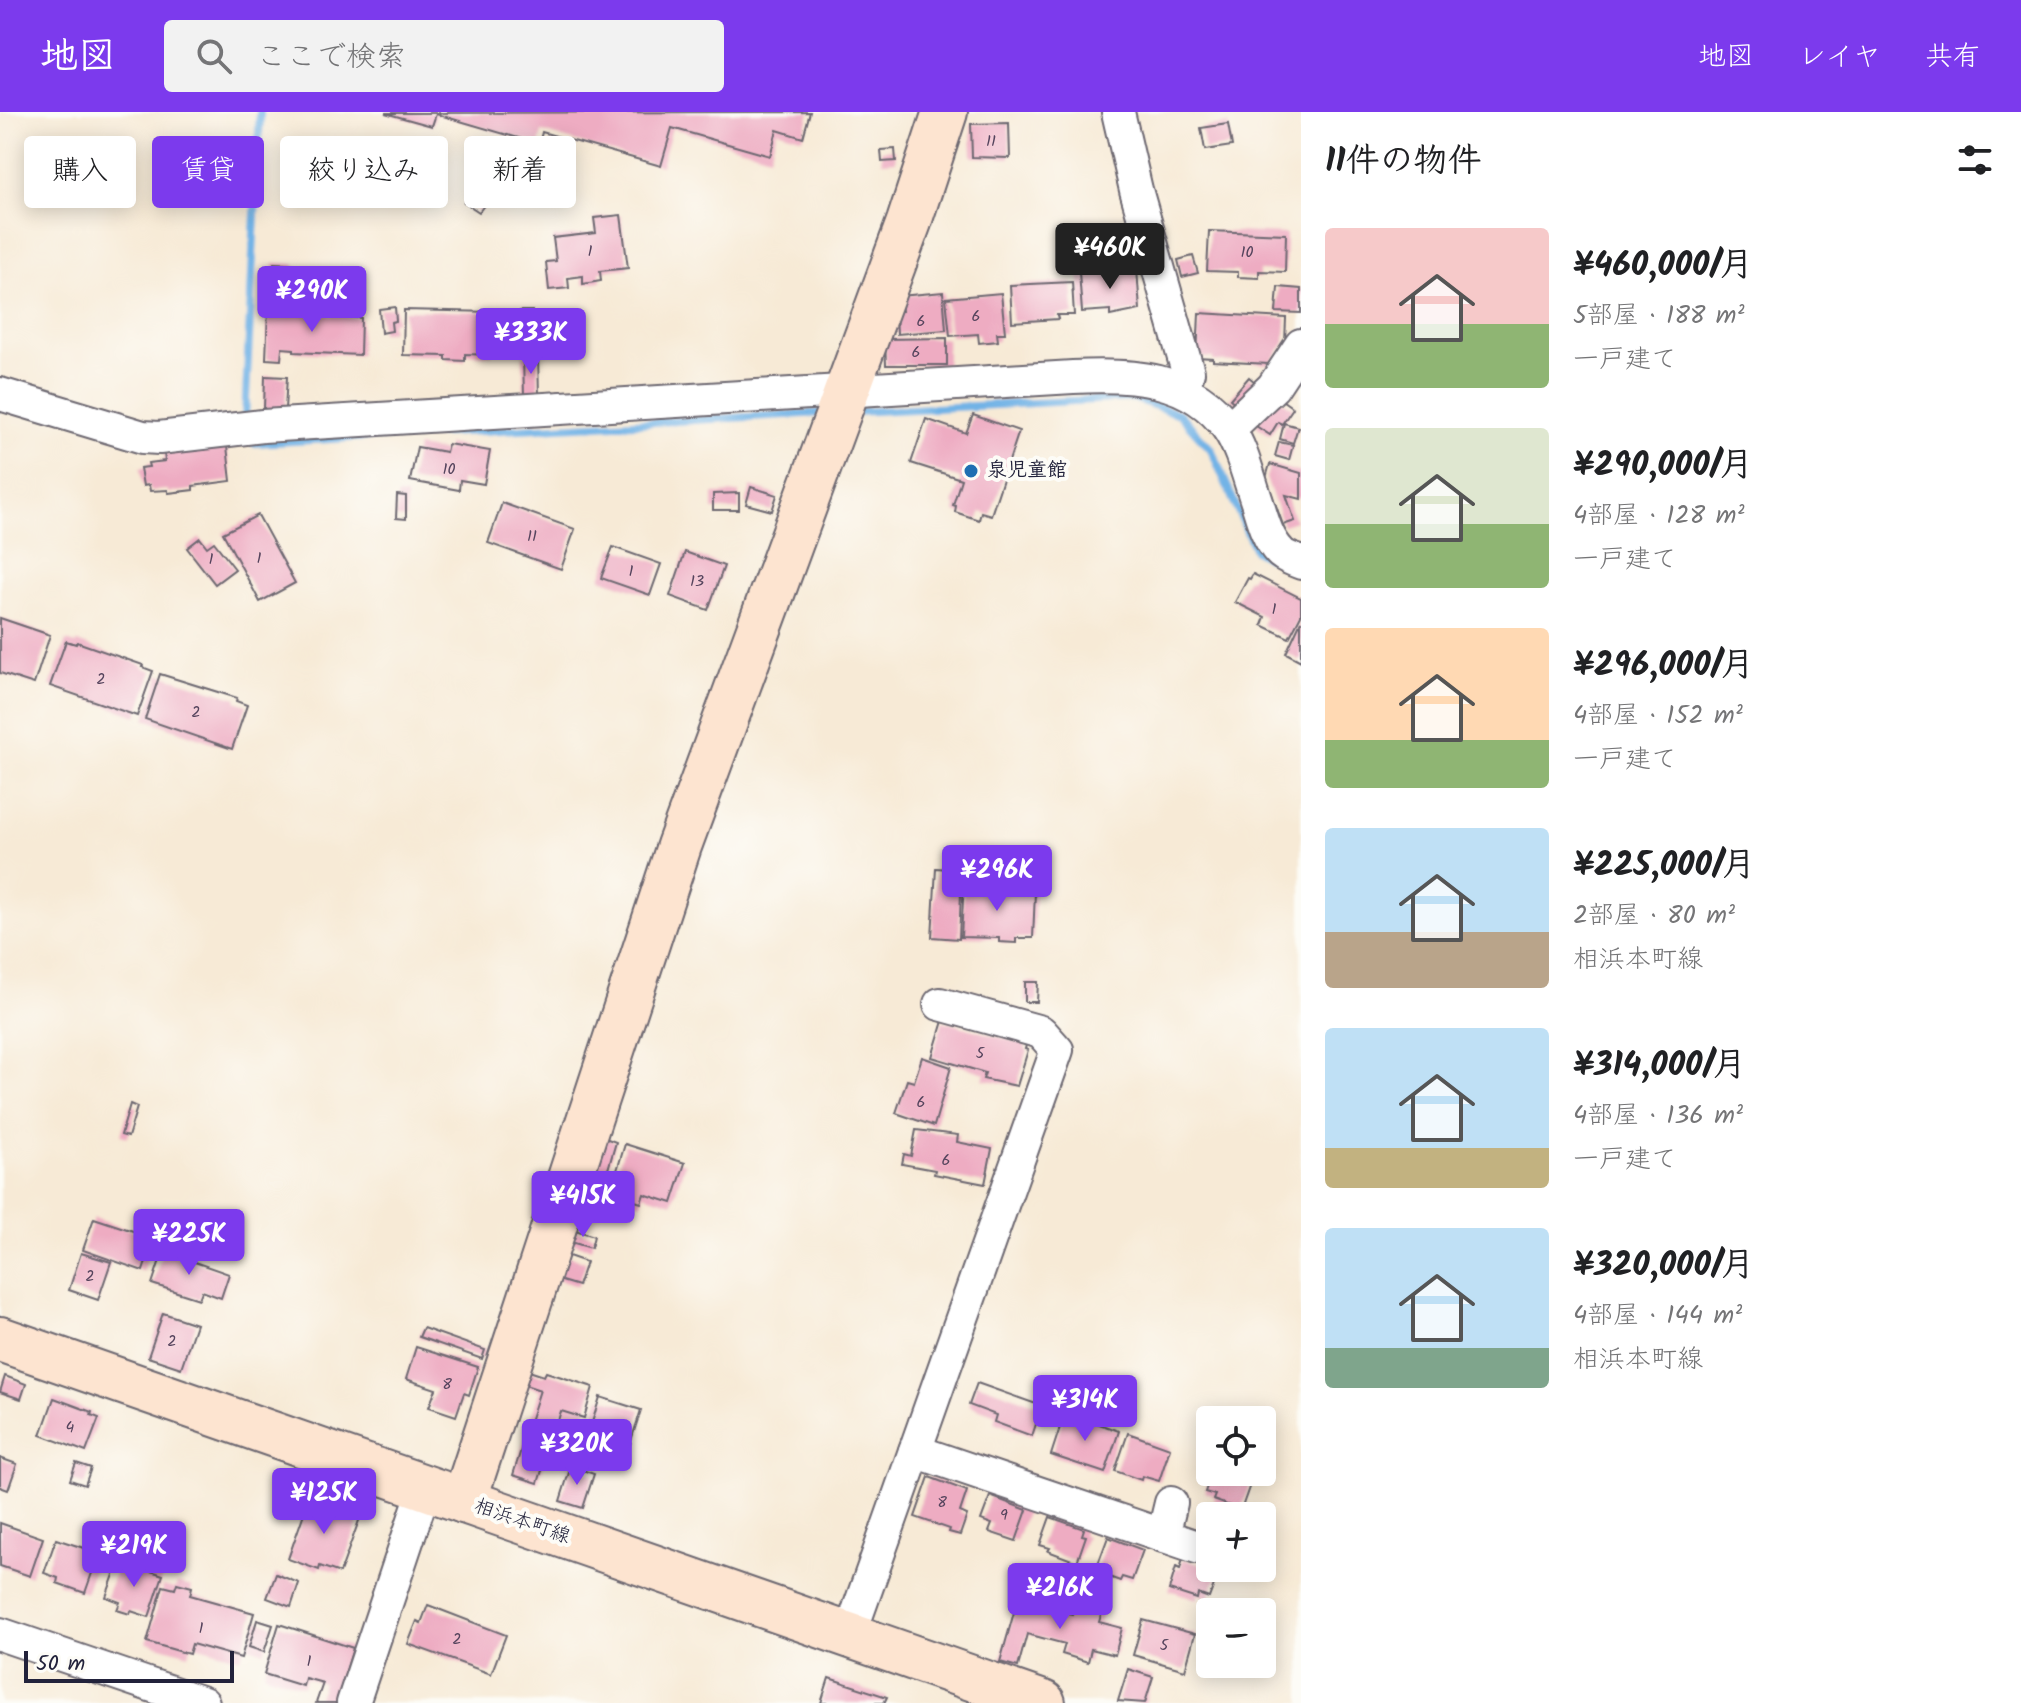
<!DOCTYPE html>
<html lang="ja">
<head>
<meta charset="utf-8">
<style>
  body { margin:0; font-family:Kalam,"Klee One",sans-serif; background:#f2f2f2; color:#202124; height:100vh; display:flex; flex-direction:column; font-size:30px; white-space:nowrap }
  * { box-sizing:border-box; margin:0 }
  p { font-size:26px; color:#757577 }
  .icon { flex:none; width:44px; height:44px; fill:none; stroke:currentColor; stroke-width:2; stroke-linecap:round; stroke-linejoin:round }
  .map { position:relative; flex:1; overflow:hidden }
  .details { display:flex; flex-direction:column; background:#fff; width:720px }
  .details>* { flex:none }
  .hud { position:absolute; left:24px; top:24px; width:760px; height:72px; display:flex; gap:16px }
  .controls { position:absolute; left:1196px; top:1294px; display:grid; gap:16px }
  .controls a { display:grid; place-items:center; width:80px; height:80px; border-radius:8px; background:#fff; box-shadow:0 4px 20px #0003; font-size:40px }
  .scale { position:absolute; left:24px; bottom:20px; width:210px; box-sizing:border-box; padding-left:8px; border:4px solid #22223b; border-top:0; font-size:22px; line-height:28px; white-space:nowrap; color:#22223b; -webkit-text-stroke:6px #fdfcf7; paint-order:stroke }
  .price { position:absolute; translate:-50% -68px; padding:0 18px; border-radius:8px; background:#7c3aed; color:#fff; font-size:26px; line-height:52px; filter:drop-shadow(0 2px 4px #0008) }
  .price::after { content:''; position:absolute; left:50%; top:48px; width:24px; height:18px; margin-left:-12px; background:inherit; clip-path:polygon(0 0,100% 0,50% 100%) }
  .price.on { background:#222; color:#fff }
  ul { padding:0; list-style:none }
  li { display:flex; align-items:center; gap:24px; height:200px; padding:0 24px }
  li span { display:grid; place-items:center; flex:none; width:224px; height:160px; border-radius:8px; color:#555 }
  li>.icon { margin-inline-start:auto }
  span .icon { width:96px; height:96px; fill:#fffc; stroke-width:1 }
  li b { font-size:34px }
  h2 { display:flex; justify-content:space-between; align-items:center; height:96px; padding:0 24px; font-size:34px }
  .chip { padding:0 28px; border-radius:8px; background:#fff; box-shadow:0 4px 20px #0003; font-size:28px; line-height:72px }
  .chip.on { background:#7c3aed; color:#fff }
  header { display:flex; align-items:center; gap:48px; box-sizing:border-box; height:112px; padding:0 40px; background:#7c3aed; color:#fff }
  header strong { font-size:38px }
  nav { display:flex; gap:44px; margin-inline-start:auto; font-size:28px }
  .search { width:560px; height:72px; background:#f2f2f2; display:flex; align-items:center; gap:20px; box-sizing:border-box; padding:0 28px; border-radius:8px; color:#757577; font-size:30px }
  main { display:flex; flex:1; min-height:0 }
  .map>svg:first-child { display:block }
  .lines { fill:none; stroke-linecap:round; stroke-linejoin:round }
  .stream { stroke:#72b3e6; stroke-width:8 }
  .building { fill:#eeacc2 }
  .street-casing { stroke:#6d6871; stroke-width:36 }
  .secondary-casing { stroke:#6d6871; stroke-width:48 }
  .street { stroke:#fff; stroke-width:32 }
  .secondary { stroke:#fde4d0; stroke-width:44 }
  .poi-dot { fill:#1f6fb2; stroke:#fdfcf7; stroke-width:3 }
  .labels { text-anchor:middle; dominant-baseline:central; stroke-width:8; stroke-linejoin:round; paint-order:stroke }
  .number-label { font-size:16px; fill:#55445d }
  .poi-label { font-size:20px; font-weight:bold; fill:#22223b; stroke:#fdfcf7; text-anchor:start }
  .street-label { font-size:20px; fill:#22223b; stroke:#fdfcf7 }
</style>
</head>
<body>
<header>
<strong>地図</strong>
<div class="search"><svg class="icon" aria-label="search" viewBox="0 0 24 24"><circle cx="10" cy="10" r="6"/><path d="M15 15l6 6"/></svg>ここで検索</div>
<nav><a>地図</a><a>レイヤ</a><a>共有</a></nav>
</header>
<main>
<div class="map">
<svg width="1301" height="1591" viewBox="0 0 1301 1591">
  <rect width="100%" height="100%" fill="#fdfcf7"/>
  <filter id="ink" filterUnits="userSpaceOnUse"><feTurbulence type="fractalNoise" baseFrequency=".0125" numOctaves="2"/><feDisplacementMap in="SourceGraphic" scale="16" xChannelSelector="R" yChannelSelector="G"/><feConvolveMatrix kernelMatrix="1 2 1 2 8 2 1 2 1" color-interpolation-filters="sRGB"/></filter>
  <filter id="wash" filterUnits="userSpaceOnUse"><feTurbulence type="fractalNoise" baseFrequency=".006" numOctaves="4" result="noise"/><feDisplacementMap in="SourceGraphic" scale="32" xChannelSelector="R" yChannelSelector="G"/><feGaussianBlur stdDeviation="1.8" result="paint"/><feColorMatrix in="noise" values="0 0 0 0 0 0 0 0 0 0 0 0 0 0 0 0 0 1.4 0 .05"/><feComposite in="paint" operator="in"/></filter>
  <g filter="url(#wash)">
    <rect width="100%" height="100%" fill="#f7ead6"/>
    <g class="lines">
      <g class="stream">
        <path d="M853 300 1133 286 1179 302 1211 337 1255 438 1269 446"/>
        <path d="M245 306 260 0"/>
        <path d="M254 331 823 301"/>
      </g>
    </g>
    <g id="blocks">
      <g class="building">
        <path d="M810 0 803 26 777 18 770 44 672 16 661 54 542 20 539 32 436 2 432 14 385 1Z"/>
        <path d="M1009 11 1010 46 972 45 971 12Z"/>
        <path d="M1228 12 1232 34 1205 38 1201 16Z"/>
        <path d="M895 37 896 49 882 50 881 38Z"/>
        <path d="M477 74 491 84 479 100 464 90Z"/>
        <path d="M621 103 628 156 600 159 601 169 583 172V164L568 166 569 176 549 178 546 150 556 149 553 126 596 121 594 106Z"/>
        <path d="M1209 119 1286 122 1285 160 1259 159V166L1238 165V160L1207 159Z"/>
        <path d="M1193 144 1198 161 1182 165 1178 148Z"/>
        <path d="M274 151 295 152 293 196 272 195Z"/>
        <path d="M1137 157 1140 198 1110 204V198L1082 200 1079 160Z"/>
        <path d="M1072 170 1074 203H1057L1058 207 1012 210 1010 173Z"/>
        <path d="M1278 175 1301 177V201L1276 200Z"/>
        <path d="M943 180 946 218 897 222 896 199H902L900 184Z"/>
        <path d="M1001 181 1005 221H997L998 229 979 231 978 222 950 224 946 186Z"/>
        <path d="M395 195 396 209 391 210 392 219 381 221 379 197Z"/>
        <path d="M268 198 361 206 360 243 294 240V237L282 236 281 248 266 247Z"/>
        <path d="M404 198 493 200 492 243 465 242V249L446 248V244L403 243Z"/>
        <path d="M520 199H532L533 232H522Z"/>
        <path d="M1199 201 1286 206 1285 231 1269 252 1213 249V246L1197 245Z"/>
        <path d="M947 226V253H886L885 227Z"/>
        <path d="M523 244H538L539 284H524Z"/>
        <path d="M265 264 287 265 285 297H264Z"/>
        <path d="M1249 265 1255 270 1236 292 1230 287Z"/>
        <path d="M1276 284 1293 296 1282 312 1278 310 1270 323 1256 314Z"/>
        <path d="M973 303 1019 319 991 403 981 400 979 408 955 400 956 394 953 393 961 367 911 351 926 307 966 321Z"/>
        <path d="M1284 311 1298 315 1293 331 1280 327Z"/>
        <path d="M1279 330 1293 333 1289 348 1275 344Z"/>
        <path d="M448 332 490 339 484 372 460 368 459 378 410 369 417 335 446 340Z"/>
        <path d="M227 334 231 369 193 374V378L168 381V378L150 379 149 373 143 374 140 356 149 355 148 351 165 349 164 341Z"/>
        <path d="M1270 352 1301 361V387L1286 383 1295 409 1283 413 1266 366Z"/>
        <path d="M751 375 777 383 772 399 746 392Z"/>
        <path d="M739 381V398H713V382Z"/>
        <path d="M397 383 406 384V407L396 406Z"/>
        <path d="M502 391 575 417 561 457 488 431Z"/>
        <path d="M258 403 295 471 260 490 223 421Z"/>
        <path d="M200 426 207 435 214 430 235 457 215 472 187 436Z"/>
        <path d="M613 435 661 452 650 483 601 466Z"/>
        <path d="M685 440 724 454 708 498 670 484Z"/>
        <path d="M1253 462 1301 486V503L1289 526 1262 513 1265 505 1235 490 1248 466 1250 467Z"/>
        <path d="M0 506 50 523 34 572 0 561Z"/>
        <path d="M1301 509V549L1286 541Z"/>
        <path d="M66 529 76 532 77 530 143 553 142 555 153 559 137 604 50 574Z"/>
        <path d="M160 562 237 586 236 589 247 593 232 637 145 607Z"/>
        <path d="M936 756 962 758 959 827 932 825Z"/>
        <path d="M964 770 989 771V778L1035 780 1033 826H1016V831L999 830V826L961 825Z"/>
        <path d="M1025 870H1038L1037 890H1025Z"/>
        <path d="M943 909 1026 933 1025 937 1028 938 1017 974 983 967 985 961 932 945Z"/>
        <path d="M922 945 951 955 934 1014 896 1001 907 968 914 970Z"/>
        <path d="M130 992 137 995 128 1025 121 1023Z"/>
        <path d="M916 1018 958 1023 957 1030 992 1037 985 1072 934 1062 935 1058 902 1052 904 1042 911 1044Z"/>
        <path d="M605 1026 616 1030 601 1081 590 1078Z"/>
        <path d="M625 1032 685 1051 672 1091 644 1082 641 1091 623 1085 624 1079 612 1075Z"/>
        <path d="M94 1106 154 1126 143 1159 83 1138Z"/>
        <path d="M575 1118 594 1124 591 1136 571 1130Z"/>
        <path d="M163 1139 229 1162 221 1186 202 1179 199 1187 152 1172Z"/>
        <path d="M81 1141 111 1150 98 1188 69 1178Z"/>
        <path d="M563 1142 586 1150 578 1174 555 1167Z"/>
        <path d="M163 1201 196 1212 181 1256 148 1245Z"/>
        <path d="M423 1216 485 1238 482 1247 419 1225Z"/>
        <path d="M416 1235 478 1255 469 1283 464 1281 456 1304 429 1295 436 1277 406 1267Z"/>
        <path d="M526 1258 544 1264 546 1260 593 1275 584 1306 561 1299 538 1371 513 1363 540 1278 522 1272Z"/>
        <path d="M5 1264 26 1272 21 1287 0 1280Z"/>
        <path d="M977 1271 1042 1294 1032 1324 994 1310 996 1303 969 1293Z"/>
        <path d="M600 1285 641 1298 628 1338 604 1330 605 1325 589 1320Z"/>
        <path d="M54 1286 92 1300 91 1303 99 1306 86 1340 41 1323Z"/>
        <path d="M1065 1300 1119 1319 1105 1361 1051 1343Z"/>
        <path d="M1128 1321 1170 1336 1159 1369 1142 1364 1141 1368 1115 1359Z"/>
        <path d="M0 1346 17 1352 8 1378 0 1375Z"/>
        <path d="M76 1351 91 1356 85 1373 70 1368Z"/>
        <path d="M571 1354 594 1362 583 1396 560 1389Z"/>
        <path d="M1212 1360H1232L1252 1367 1241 1398 1213 1388 1215 1383 1205 1380Z"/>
        <path d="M929 1365 967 1379 960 1400 967 1403 960 1423 949 1420 950 1417 915 1405Z"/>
        <path d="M310 1384 361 1403 340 1461 320 1454 319 1458 288 1447Z"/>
        <path d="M990 1384 1027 1398 1016 1429 989 1420 992 1412 981 1408Z"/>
        <path d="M1050 1405 1084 1417 1082 1423 1086 1424 1077 1450 1048 1439 1050 1436 1040 1433Z"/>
        <path d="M0 1411 43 1426 30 1464 0 1454Z"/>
        <path d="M1108 1425 1143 1438 1132 1468 1122 1465 1120 1469 1095 1460Z"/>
        <path d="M56 1427 99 1441 85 1481 57 1471 58 1466 44 1461Z"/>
        <path d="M1183 1447 1219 1459 1209 1486 1198 1482 1197 1487 1169 1478 1176 1455 1180 1457Z"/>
        <path d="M119 1449 163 1463 149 1505 131 1499 130 1502 117 1498 120 1490 106 1485Z"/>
        <path d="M276 1462 299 1471 291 1495 267 1486Z"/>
        <path d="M177 1471 192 1475 190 1483 254 1501 241 1546 192 1532 189 1542 147 1530 163 1474 175 1477Z"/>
        <path d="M1018 1486 1072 1502 1075 1492 1102 1500 1099 1510 1122 1516 1115 1543 1091 1537 1088 1550 1062 1542 1065 1532 1027 1522 1018 1555 1000 1550Z"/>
        <path d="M428 1493 506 1523 491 1562 408 1532 417 1509 421 1511Z"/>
        <path d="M257 1508 273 1513 264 1540 249 1535Z"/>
        <path d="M1143 1508 1195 1522 1185 1558 1133 1543Z"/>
        <path d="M279 1512 353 1536 336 1591H316L323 1571 305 1566 303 1574 264 1562Z"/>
        <path d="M1128 1557 1153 1565 1145 1591 1118 1589Z"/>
        <path d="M829 1566 887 1585 884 1591H821Z"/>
      </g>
    </g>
  </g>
  <g filter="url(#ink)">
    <use href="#blocks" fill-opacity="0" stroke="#6d6871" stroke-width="2"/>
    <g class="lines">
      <g class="street-casing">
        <g id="street">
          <path d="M1118 0 1136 78 1188 260 1183 277"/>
          <path d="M0 282 143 325 159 326 263 314 1073 265C1131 262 1191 264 1228 316 1242 336 1249 367 1257 390 1262 406 1267 427 1280 440 1284 445 1295 448 1301 451"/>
          <path d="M1229 317 1273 275 1301 233"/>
          <path d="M915 1339 1197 1435"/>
          <path d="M1163 1424 1171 1391"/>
          <path d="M0 1522 203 1591"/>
          <path d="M849 1525 1057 938 1041 920 940 892"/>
          <path d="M353 1591 425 1375"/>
        </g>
      </g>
      <g class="secondary-casing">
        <g id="secondary">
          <path d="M0 1227 1043 1591"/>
          <path d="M464 1389 679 734 909 110 945 0"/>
        </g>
      </g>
      <use href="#street" class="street"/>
      <use href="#secondary" class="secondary"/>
    </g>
  </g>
  <circle class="poi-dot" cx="971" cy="359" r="8"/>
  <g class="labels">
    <g class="number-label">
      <text x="991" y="29">11</text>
      <text x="590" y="139">1</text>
      <text x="1247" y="140">10</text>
      <text x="976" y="204">6</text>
      <text x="921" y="209">6</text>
      <text x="916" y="240">6</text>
      <text x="449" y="357">10</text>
      <text x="532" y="424">11</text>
      <text x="259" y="446">1</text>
      <text x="211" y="447">1</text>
      <text x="631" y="459">1</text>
      <text x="697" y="469">13</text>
      <text x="1274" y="497">1</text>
      <text x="101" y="567">2</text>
      <text x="196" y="600">2</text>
      <text x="980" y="941">5</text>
      <text x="921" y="990">6</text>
      <text x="946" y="1048">6</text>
      <text x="90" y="1164">2</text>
      <text x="172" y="1229">2</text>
      <text x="447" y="1272">8</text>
      <text x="70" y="1315">4</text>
      <text x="942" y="1390">8</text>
      <text x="1004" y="1403">9</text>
      <text x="201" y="1516">1</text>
      <text x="457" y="1527">2</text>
      <text x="1164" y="1533">5</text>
      <text x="309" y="1549">1</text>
    </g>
    <g class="poi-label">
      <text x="987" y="359">泉児童館</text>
    </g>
    <g class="street-label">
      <text transform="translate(522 1410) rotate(19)">相浜本町線</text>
    </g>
  </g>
</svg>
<div class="controls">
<a><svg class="icon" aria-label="locate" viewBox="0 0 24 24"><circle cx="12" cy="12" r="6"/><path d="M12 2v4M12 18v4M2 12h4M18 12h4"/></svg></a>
<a>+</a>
<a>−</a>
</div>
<div class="scale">50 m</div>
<b class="price on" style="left:1110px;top:179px">¥460K</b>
<b class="price" style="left:312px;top:222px">¥290K</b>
<b class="price" style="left:531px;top:264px">¥333K</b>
<b class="price" style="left:997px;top:801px">¥296K</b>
<b class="price" style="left:583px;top:1127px">¥415K</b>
<b class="price" style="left:189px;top:1165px">¥225K</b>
<b class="price" style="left:1085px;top:1331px">¥314K</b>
<b class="price" style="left:577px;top:1375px">¥320K</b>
<b class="price" style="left:324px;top:1424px">¥125K</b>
<b class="price" style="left:134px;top:1477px">¥219K</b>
<b class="price" style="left:1060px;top:1519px">¥216K</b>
<div class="hud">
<a class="chip">購入</a>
<a class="chip on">賃貸</a>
<a class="chip">絞り込み</a>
<a class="chip">新着</a>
</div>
</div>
<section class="details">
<h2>11件の物件<svg class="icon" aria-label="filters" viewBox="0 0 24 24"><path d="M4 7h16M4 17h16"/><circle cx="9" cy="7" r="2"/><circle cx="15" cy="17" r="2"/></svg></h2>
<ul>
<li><span style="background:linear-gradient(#f6c9c9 60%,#8fb573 0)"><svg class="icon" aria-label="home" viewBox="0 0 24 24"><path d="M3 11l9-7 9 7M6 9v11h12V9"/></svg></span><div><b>¥460,000/月</b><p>5部屋 · 188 m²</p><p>一戸建て</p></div></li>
<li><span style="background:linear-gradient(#dfe7d0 60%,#8fb573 0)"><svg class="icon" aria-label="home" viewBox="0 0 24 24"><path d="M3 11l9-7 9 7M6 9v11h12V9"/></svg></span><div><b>¥290,000/月</b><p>4部屋 · 128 m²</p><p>一戸建て</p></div></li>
<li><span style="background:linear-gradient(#ffd9b3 70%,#8fb573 0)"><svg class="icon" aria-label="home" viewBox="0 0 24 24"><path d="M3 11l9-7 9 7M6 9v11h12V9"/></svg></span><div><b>¥296,000/月</b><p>4部屋 · 152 m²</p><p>一戸建て</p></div></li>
<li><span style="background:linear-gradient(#bfe0f5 65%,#b9a48a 0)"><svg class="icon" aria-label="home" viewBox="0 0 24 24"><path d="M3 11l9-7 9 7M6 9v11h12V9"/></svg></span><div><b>¥225,000/月</b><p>2部屋 · 80 m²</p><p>相浜本町線</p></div></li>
<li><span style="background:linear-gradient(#bfe0f5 75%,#c2b280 0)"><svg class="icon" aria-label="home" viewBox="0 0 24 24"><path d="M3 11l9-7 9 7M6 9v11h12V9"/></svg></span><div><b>¥314,000/月</b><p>4部屋 · 136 m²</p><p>一戸建て</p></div></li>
<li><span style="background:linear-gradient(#bfe0f5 75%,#7fa58c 0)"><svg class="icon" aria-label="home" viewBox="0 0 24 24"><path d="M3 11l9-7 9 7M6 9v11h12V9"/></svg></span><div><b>¥320,000/月</b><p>4部屋 · 144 m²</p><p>相浜本町線</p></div></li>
</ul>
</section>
</main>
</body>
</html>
